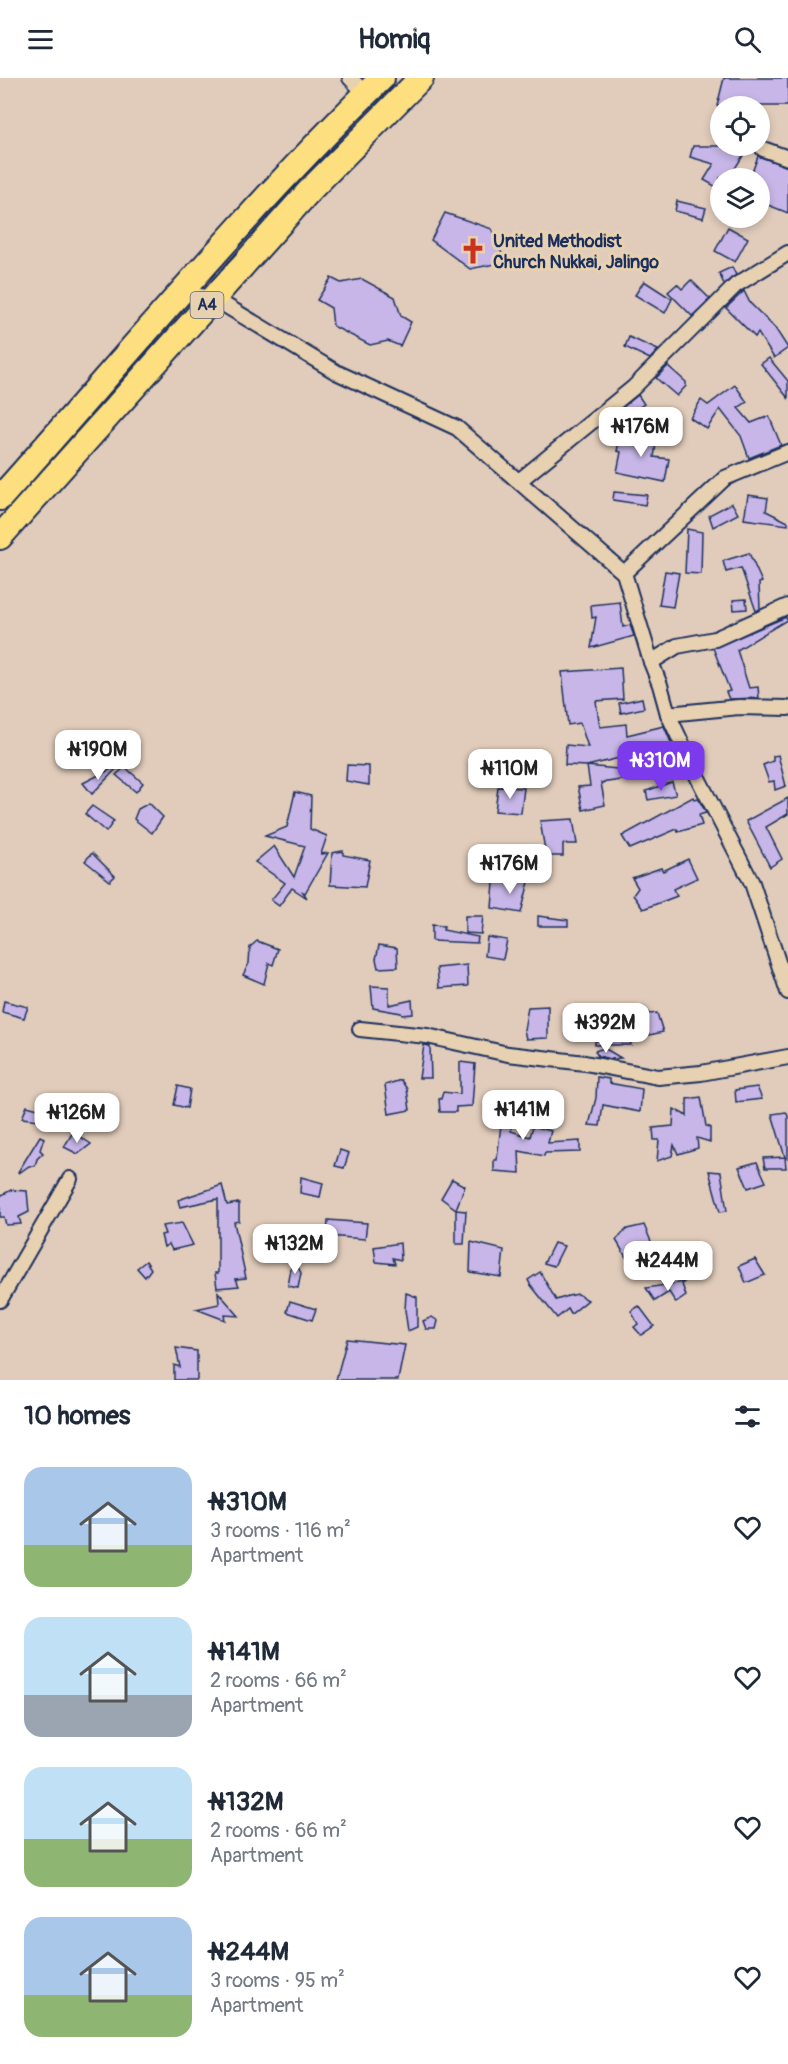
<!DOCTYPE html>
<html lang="en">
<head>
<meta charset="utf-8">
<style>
  body { margin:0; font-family:Pangolin,sans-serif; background:#f2f2f3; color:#1f2937; height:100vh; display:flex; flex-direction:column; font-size:22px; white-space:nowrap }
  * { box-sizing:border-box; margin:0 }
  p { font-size:20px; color:#747a83 }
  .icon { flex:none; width:33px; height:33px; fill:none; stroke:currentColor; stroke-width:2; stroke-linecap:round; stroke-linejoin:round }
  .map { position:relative; height:1302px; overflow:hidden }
  .sheet { display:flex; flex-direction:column; background:#fff; flex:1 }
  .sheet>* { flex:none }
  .fabs { position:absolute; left:710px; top:18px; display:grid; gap:12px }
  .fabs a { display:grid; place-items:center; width:60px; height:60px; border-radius:50%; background:#fff; box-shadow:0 3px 9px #0003; font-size:30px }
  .price { position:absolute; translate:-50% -51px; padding:0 14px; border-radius:12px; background:#fff; color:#222; font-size:20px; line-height:39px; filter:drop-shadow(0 2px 3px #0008) }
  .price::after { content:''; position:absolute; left:50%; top:36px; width:18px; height:14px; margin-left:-9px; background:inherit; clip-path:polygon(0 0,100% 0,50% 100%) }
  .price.current { background:#7c3aed; color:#fff }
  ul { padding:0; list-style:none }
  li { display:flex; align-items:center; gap:18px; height:150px; padding:0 24px }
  li span { display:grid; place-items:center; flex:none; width:168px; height:120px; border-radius:18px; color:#555 }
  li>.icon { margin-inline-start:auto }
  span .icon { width:72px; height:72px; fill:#fffc; stroke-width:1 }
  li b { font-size:26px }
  h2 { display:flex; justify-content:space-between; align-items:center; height:72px; padding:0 24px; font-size:26px }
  header { display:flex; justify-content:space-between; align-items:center; height:78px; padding:0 24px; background:#fff; font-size:27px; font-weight:700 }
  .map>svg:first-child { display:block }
  .building { fill:#c7b6e7; stroke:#1b2f5e; stroke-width:1.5 }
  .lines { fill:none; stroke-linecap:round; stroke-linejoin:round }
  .street-casing { stroke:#1b2f5e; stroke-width:18 }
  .highway-casing { stroke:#1b2f5e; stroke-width:28 }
  .street { stroke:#e7d1b0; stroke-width:14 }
  .highway { stroke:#fddf80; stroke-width:24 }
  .labels { text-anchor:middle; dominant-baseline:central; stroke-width:6; stroke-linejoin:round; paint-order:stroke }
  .shield { fill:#e7d1b0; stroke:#586077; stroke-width:1.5 }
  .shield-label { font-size:16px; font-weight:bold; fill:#1b2f5e }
  .poi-label { font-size:18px; font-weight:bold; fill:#1b2f5e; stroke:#e7d1b0; text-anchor:start }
</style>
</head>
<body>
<header><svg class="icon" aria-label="menu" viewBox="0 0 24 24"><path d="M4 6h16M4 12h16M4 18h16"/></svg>Homiq<svg class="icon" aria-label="search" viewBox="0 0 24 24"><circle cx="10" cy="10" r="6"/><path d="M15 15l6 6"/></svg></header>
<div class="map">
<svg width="788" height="1302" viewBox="0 0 788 1302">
  <rect width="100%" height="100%" fill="#e1ccbb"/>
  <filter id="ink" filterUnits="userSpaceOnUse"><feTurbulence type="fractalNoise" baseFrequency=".0167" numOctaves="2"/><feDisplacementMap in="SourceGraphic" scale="12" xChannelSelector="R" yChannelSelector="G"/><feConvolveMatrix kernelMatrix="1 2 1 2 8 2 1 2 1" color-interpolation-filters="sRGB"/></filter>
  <g filter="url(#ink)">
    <g class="building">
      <path d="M724 0H788V28H717Z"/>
      <path d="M693 68H749L729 100H720V111L704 102 714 86 690 79Z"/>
      <path d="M758 78 788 89V135L763 125 765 109 759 107V100H750Z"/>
      <path d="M677 123 706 130 703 140 675 133Z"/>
      <path d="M445 135 492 151 505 184 470 191 431 162Z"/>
      <path d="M728 149 748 160 735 184 715 173Z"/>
      <path d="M732 189 736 197 724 206 719 195Z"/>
      <path d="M331 200 341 205 362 201 395 219 401 238 411 244 400 268 388 263 370 267 333 248 331 230 317 222Z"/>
      <path d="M691 202 710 221 692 238 668 214 677 206 682 211Z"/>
      <path d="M644 203 672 221 665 235 635 217Z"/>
      <path d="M744 213 750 225 775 250 788 270 774 280 758 255 755 259 726 230Z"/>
      <path d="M629 259 658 272 650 281 625 269Z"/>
      <path d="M769 280 788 303V320L761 286Z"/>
      <path d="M668 288 686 304V308L677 318 656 300Z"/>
      <path d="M735 307 747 324 738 330 751 345 769 338 781 367 749 380 741 358 720 331 707 351 690 340 701 322 708 327Z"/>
      <path d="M638 317 644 326 622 341 617 334Z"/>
      <path d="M621 354 657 360 654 379 669 381 665 404 617 394 621 374 617 373Z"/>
      <path d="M614 414 647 417 645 427 613 422Z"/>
      <path d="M748 417 768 420 766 433 788 444V447L744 441Z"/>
      <path d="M732 425 738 436 713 449 709 437Z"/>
      <path d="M687 451 702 454 701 496 685 495Z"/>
      <path d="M749 475 762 504 759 505 760 531 756 533 741 490 726 494 723 483Z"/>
      <path d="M665 493 679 495 673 529 659 527Z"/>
      <path d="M746 521 747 531 734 532 733 522Z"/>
      <path d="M620 524 623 549 630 547 634 558 591 570 596 539 592 540 591 527Z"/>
      <path d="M786 539 787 542 737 572 749 610 758 609 759 620 729 621 726 614 730 613 713 570Z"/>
      <path d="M621 590 623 621 596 623 600 649 626 646 627 657 664 648 672 667 587 688 648 694V698L601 705 605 727 583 732 578 709 590 708 587 688 565 687 566 667 588 669 580 645 568 647 562 594Z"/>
      <path d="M642 620 644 630 621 635 619 625Z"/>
      <path d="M778 677 786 708 775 712 774 703 769 704 763 687 773 683V678Z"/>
      <path d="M347 687 369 688V707L346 703Z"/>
      <path d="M117 688 118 689 92 716 83 705Z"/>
      <path d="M125 689 143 705 136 714 116 697Z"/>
      <path d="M672 704 676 717 648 722 646 713Z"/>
      <path d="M498 709 524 710 521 735 495 733Z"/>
      <path d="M295 714 311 718 310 751 327 758 321 776 328 775 305 815 303 814 307 820 292 810 279 828 271 822 285 805 255 784 274 768 294 799 305 768 265 758 287 749Z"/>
      <path d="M693 719 694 721 698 720 706 735 699 737 702 747 678 754 677 751 630 771 622 758Z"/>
      <path d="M788 720V736L766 749 782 781 770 789 746 743Z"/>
      <path d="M149 725 163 739 152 755 134 741 138 731Z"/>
      <path d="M92 728 114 743 106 754 85 736Z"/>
      <path d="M573 741 577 766H563V778H546L540 743Z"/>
      <path d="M343 773V777L370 782 365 809 330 807 332 775Z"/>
      <path d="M92 775 115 798 110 803 85 783Z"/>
      <path d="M688 781 697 800 673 811 677 818 643 831 633 817 638 810 632 800 661 790 663 793Z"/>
      <path d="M530 800 521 835 492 830 494 804Z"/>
      <path d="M465 838H483L481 856 465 855Z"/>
      <path d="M538 838 568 842V848H538Z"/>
      <path d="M432 847 444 848 443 852 478 859 477 865 432 863Z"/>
      <path d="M487 859 507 862 503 881 485 878Z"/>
      <path d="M257 863 278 871 273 887 269 885 264 906 243 897 249 885 250 869Z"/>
      <path d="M379 867 397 870 398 889 378 890 376 881Z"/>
      <path d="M467 887 468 908 439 910 437 890Z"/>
      <path d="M371 908 389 909V927L412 922 413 936 402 937 401 935 373 930Z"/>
      <path d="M4 923 28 929 24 940 2 934Z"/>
      <path d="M548 928V960L526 961 524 952 528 929Z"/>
      <path d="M644 929 650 936 657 935 663 954 636 960 628 936Z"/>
      <path d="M629 955 631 967H595V963Z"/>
      <path d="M424 967 430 968 431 1000H419Z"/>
      <path d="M604 970 621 980 611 981 598 978 595 973Z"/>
      <path d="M460 984 475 986 472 1028 456 1029V1034H440L439 1021H441L443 1014 460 1016Z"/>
      <path d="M597 999 609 1001V1005L642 1011 640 1034 603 1027 600 1048 589 1047 596 1020Z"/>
      <path d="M401 1002 407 1011 410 1032 389 1036 385 1007Z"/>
      <path d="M178 1008 190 1011 187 1030 174 1027Z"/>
      <path d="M757 1009 762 1021 736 1024 735 1012Z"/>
      <path d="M701 1019 706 1048 710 1049V1064L697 1060 698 1070 678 1076 674 1067 672 1078 657 1083 659 1062H654L653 1050 673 1048 674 1031 687 1038V1021Z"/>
      <path d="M490 1020 504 1022 503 1032 504 1024 513 1025 511 1053 530 1059 533 1048 551 1053 548 1065 580 1063V1074L545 1075 544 1078 519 1073 520 1095 494 1093V1082H497L501 1046Z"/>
      <path d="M27 1028 42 1032 39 1042 22 1040Z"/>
      <path d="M786 1034 788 1038V1080L785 1079 786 1090H765L763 1080 785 1079 772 1036Z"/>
      <path d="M73 1054 91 1066 78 1076 64 1069Z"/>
      <path d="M40 1058 44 1060 40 1072 43 1075 37 1081 35 1088H29L19 1095 18 1094Z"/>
      <path d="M340 1072 349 1075 344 1090 335 1088Z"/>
      <path d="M757 1084 766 1104 748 1110 739 1089Z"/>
      <path d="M709 1093 721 1094 727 1133 720 1134Z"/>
      <path d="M301 1099 323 1105 320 1119 300 1115Z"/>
      <path d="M452 1101 465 1108 456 1131 441 1120Z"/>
      <path d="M222 1107 227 1127 239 1125V1143L234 1144 246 1200 236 1201 239 1208 217 1210 215 1195H218V1121L180 1129 178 1122Z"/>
      <path d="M11 1112 27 1113 29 1134 19 1139 21 1146 6 1147 4 1139H0V1118Z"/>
      <path d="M456 1132 466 1133 464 1166H456Z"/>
      <path d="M328 1142 367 1145 365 1161 327 1158Z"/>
      <path d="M182 1145 193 1167 172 1172 169 1166 164 1169 161 1157 165 1156 162 1148Z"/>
      <path d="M644 1147 653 1168 626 1179 616 1162 627 1151Z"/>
      <path d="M471 1164 504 1172 501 1199 470 1194Z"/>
      <path d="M400 1165 401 1182 393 1180 395 1186 376 1184 374 1169Z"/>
      <path d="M554 1165 564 1168 554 1188 544 1185Z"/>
      <path d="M293 1179 301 1195 298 1210 288 1208Z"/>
      <path d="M697 1179 702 1192 684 1200 678 1187Z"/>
      <path d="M755 1181 765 1197 746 1205 739 1188Z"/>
      <path d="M146 1183 151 1191 145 1199 137 1190Z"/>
      <path d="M540 1194 556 1222 568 1218 578 1216 588 1222 571 1236 568 1231 557 1240 530 1206 528 1202Z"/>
      <path d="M684 1204 682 1206 686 1218 676 1225 669 1214 655 1223 646 1210Z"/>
      <path d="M218 1214 239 1238 224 1237 225 1242 196 1231 219 1226Z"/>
      <path d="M406 1215 417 1219V1249L408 1253 405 1232Z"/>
      <path d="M290 1223 316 1231 312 1242 287 1234Z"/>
      <path d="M639 1228 654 1248 641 1257 634 1249 638 1246 631 1233Z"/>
      <path d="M432 1239 438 1243 436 1251H426L423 1243Z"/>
      <path d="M347 1261 405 1267 398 1302H336Z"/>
      <path d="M176 1270 197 1273V1302H174V1287L180 1289Z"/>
    </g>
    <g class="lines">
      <g class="street-casing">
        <g id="street">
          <path d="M350 0 366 16"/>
          <path d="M763 71 788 80"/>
          <path d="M180 215 213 220 336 294 457 350 624 495 651 584 660 607 668 636 698 700 752 805 788 914"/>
          <path d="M519 403 633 310 736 207 788 175"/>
          <path d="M624 495 725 400 788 374"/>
          <path d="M651 584 677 568 715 561 788 528"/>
          <path d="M668 636 739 629 788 630"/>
          <path d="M360 951 427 958 508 976 585 985 658 999 701 995 788 979"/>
          <path d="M0 1222 70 1101"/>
        </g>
      </g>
      <g class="highway-casing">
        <g id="highway">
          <path d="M0 420C126 279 247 132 382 0"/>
          <path d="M0 459 311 111 421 0"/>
        </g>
      </g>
      <use href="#street" class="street"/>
      <use href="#highway" class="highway"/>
    </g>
  </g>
  <defs>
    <g id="church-bare" transform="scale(2.07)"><path d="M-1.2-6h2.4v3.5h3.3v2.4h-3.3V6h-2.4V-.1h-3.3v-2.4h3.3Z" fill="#c8321e" stroke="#e7d1b0" stroke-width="2.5" paint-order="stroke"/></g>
  </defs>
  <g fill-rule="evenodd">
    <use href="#church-bare" x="473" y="173"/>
  </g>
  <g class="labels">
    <rect class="shield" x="190.5" y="214" width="33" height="26" rx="4.5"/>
    <g class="shield-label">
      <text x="207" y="227">A4</text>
    </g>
    <g class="poi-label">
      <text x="493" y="163">United Methodist<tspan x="493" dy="21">Church Nukkai, Jalingo</tspan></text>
    </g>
  </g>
</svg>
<div class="fabs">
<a><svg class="icon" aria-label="locate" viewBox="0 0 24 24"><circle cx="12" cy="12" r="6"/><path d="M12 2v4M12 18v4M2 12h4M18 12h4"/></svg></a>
<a><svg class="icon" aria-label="layers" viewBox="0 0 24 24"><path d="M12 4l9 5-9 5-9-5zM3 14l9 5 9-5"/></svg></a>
</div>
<b class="price" style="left:641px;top:380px">₦176M</b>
<b class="price" style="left:98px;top:703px">₦190M</b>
<b class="price current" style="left:661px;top:714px">₦310M</b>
<b class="price" style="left:510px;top:722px">₦110M</b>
<b class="price" style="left:510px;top:817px">₦176M</b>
<b class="price" style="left:606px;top:976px">₦392M</b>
<b class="price" style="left:523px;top:1063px">₦141M</b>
<b class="price" style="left:77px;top:1066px">₦126M</b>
<b class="price" style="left:295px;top:1197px">₦132M</b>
<b class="price" style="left:668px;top:1214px">₦244M</b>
</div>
<section class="sheet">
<h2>10 homes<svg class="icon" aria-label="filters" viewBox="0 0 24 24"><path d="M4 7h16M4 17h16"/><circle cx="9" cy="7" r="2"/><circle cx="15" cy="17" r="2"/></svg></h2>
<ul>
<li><span style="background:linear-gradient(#a9c7e8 65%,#8fb573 0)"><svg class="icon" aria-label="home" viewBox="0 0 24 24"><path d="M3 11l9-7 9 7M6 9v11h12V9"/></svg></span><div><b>₦310M</b><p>3 rooms · 116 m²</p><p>Apartment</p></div><svg class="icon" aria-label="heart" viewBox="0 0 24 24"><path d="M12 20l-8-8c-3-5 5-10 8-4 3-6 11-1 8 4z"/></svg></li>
<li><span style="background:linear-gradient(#bfe0f5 65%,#9aa5b1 0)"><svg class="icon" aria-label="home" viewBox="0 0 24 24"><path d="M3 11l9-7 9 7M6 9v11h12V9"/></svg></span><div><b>₦141M</b><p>2 rooms · 66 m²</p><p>Apartment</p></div><svg class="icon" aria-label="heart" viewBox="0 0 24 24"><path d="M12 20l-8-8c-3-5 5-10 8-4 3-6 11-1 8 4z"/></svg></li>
<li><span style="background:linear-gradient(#bfe0f5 60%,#8fb573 0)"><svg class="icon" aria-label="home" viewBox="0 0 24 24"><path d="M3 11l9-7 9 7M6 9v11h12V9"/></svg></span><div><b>₦132M</b><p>2 rooms · 66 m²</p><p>Apartment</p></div><svg class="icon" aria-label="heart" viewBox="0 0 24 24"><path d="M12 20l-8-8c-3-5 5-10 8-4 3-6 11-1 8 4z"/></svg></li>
<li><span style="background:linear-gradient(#a9c7e8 65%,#8fb573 0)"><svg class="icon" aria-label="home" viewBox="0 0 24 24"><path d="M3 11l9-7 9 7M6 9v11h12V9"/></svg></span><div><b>₦244M</b><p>3 rooms · 95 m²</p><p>Apartment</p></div><svg class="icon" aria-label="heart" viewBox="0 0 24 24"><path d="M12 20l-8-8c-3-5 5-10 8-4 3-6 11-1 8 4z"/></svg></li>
</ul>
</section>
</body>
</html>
